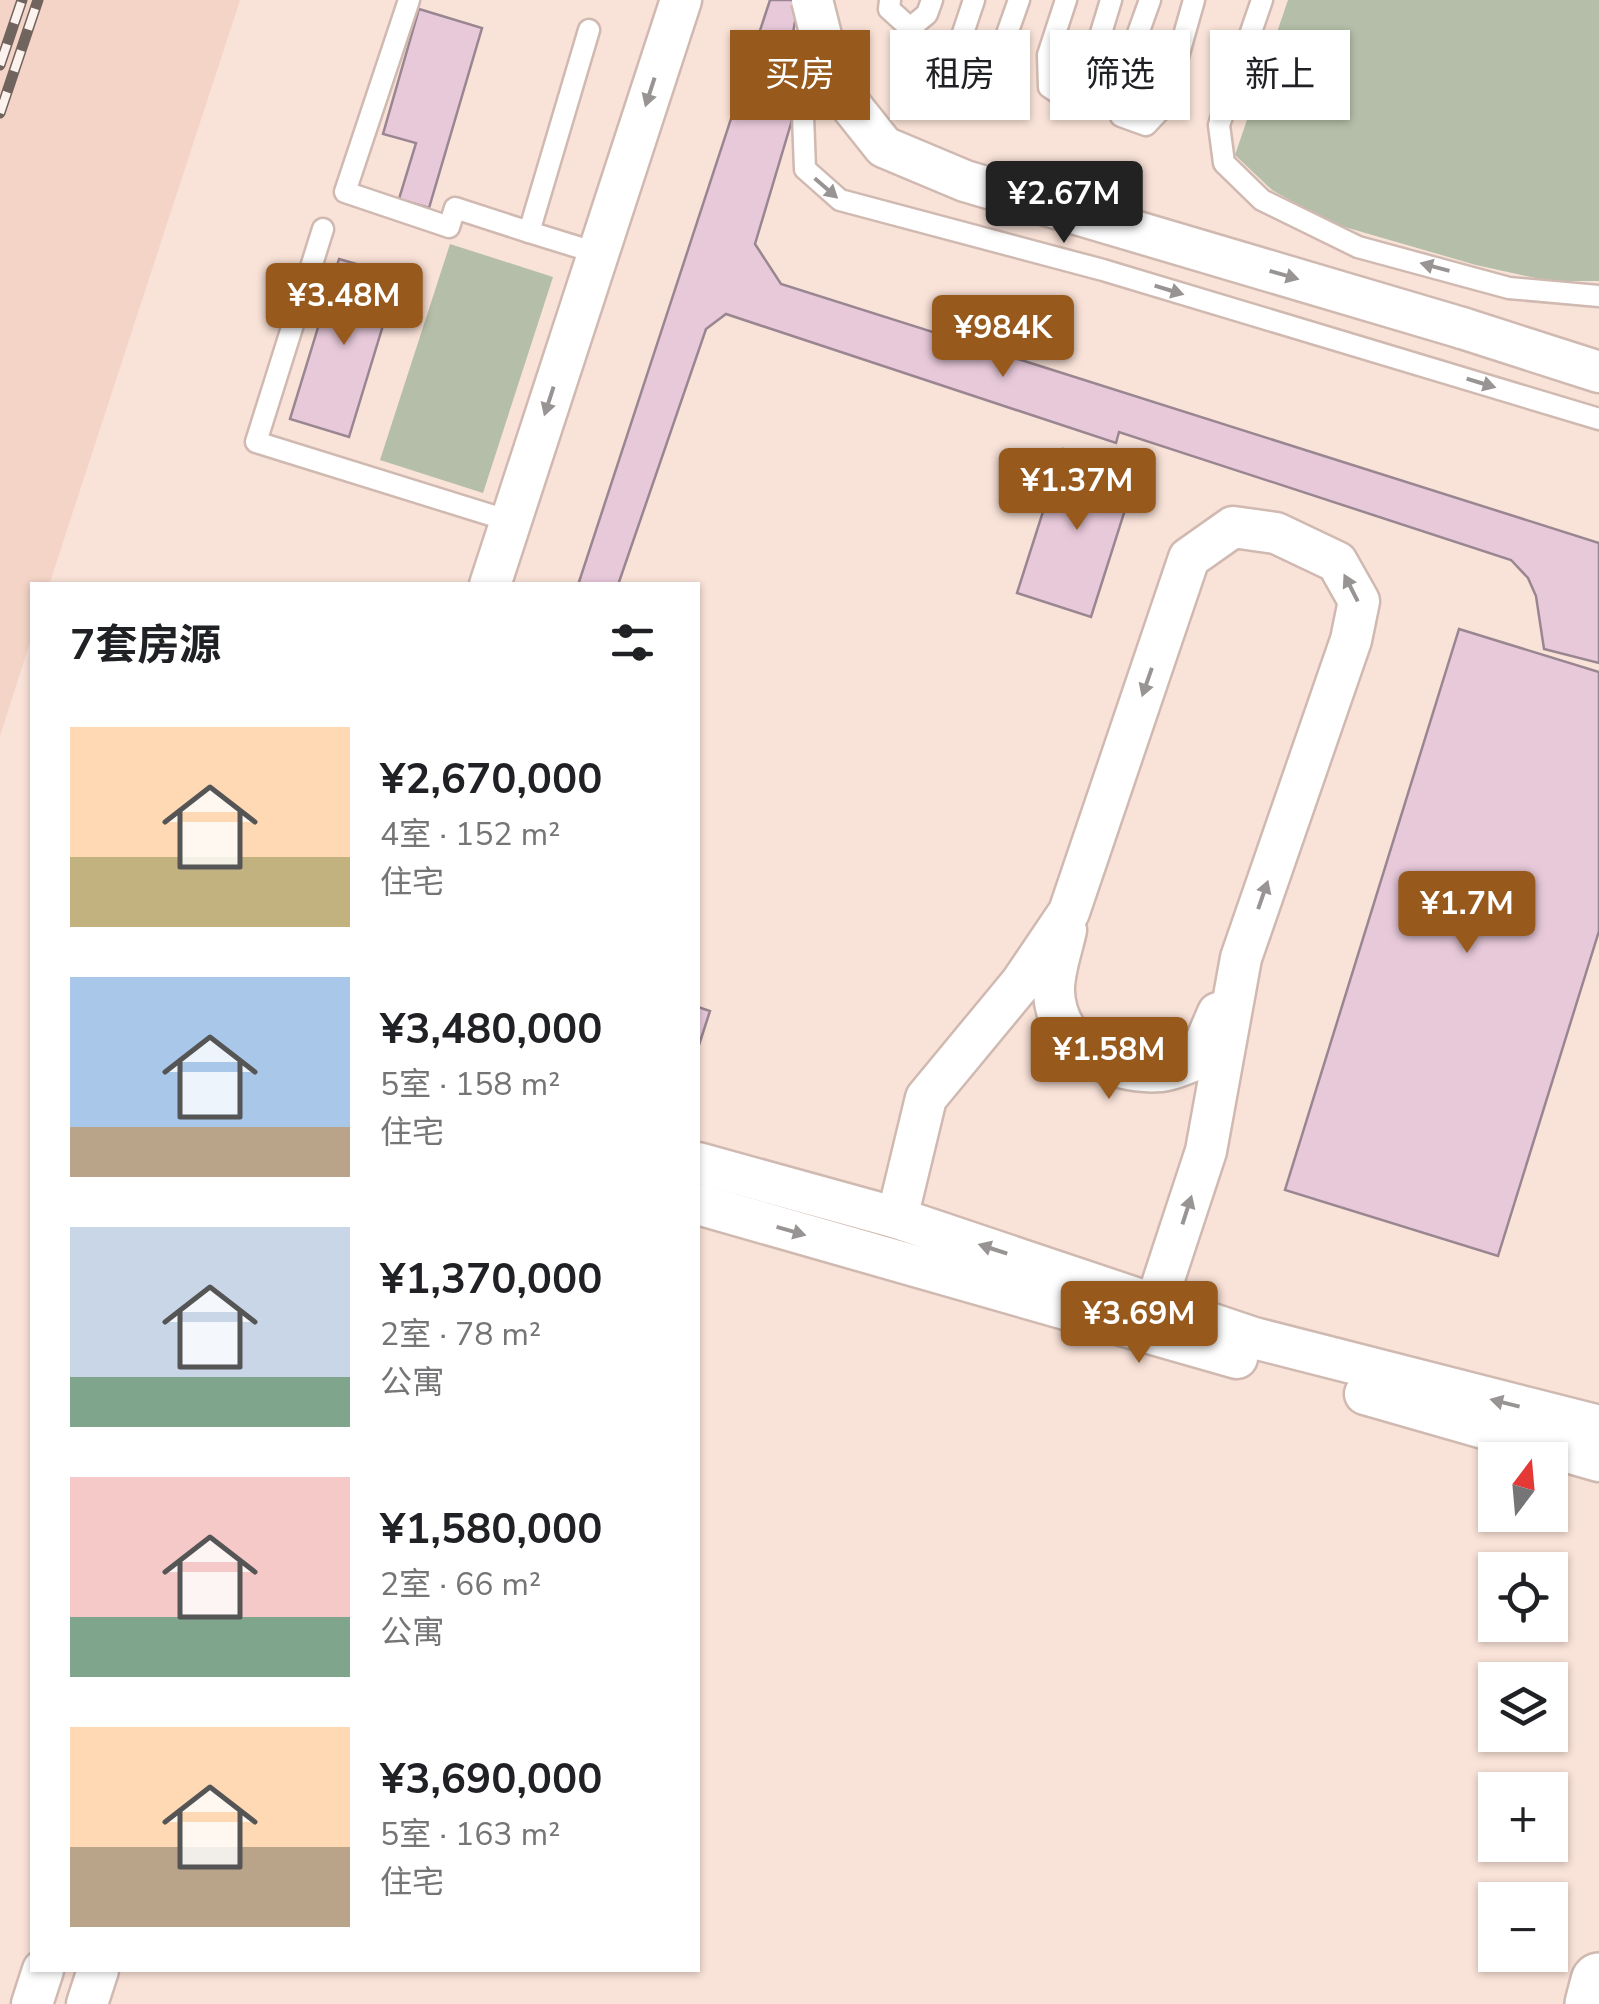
<!DOCTYPE html>
<html lang="zh">
<head>
<meta charset="utf-8">
<style>
  body { margin:0; font-family:"Nunito Sans","Noto Sans SC",sans-serif; background:#f2f2f2; color:#202124; height:100vh; display:flex; flex-direction:column; font-size:38px; white-space:nowrap }
  * { box-sizing:border-box; margin:0 }
  p { font-size:32px; color:#757577 }
  .icon { flex:none; width:55px; height:55px; fill:none; stroke:currentColor; stroke-width:2; stroke-linecap:round; stroke-linejoin:round }
  .map { position:relative; flex:1; overflow:hidden }
  .sheet { position:absolute; left:30px; top:582px; width:670px; height:1390px; display:flex; flex-direction:column; background:#fff; border-radius:0px; box-shadow:0 2px 8px #0004 }
  .sheet>* { flex:none }
  .top-card { position:absolute; left:730px; top:30px; width:718px; height:90px; display:flex; gap:20px }
  .needle { width:65px; rotate:16deg }
  .tools { position:absolute; left:1478px; top:1442px; display:grid; gap:20px }
  .tools a { display:grid; place-items:center; width:90px; height:90px; border-radius:0px; background:#fff; box-shadow:0 2px 8px #0004; font-size:50px }
  .price { position:absolute; translate:-50% -85px; padding:0 22px; border-radius:10px; background:#975a1c; color:#fff; font-size:32px; line-height:65px; filter:drop-shadow(0 2px 5px #0008) }
  .price::after { content:''; position:absolute; left:50%; top:60px; width:30px; height:22px; margin-left:-15px; background:inherit; clip-path:polygon(0 0,100% 0,50% 100%) }
  .price.selected { background:#222; color:#fff }
  ul { padding:0; list-style:none }
  li { display:flex; align-items:center; gap:30px; height:250px; padding:0 40px }
  li span { display:grid; place-items:center; flex:none; width:280px; height:200px; border-radius:0px; color:#555 }
  li>.icon { margin-inline-start:auto }
  span .icon { width:120px; height:120px; fill:#fffc; stroke-width:1 }
  li b { font-size:42px }
  h2 { display:flex; justify-content:space-between; align-items:center; height:120px; padding:0 40px; font-size:42px }
  .pill { padding:0 35px; border-radius:0px; background:#fff; box-shadow:0 2px 8px #0004; font-size:35px; line-height:90px }
  .pill.selected { background:#975a1c; color:#fff }
  .map>svg:first-child { display:block }
  .built { fill:#f3d4c7 }
  .green { fill:#b4bea8 }
  .building { fill:#e8c9da; stroke:#998690; stroke-width:2.5 }
  .lines { fill:none; stroke-linecap:round; stroke-linejoin:round }
  .lane-casing { stroke:#cfb9b0; stroke-width:25 }
  .street-casing { stroke:#cfb9b0; stroke-width:45 }
  .primary-casing { stroke:#cfb9b0; stroke-width:60 }
  .lane { stroke:#fff; stroke-width:20 }
  .street { stroke:#fff; stroke-width:40 }
  .primary { stroke:#fff; stroke-width:55 }
  .rail-casing { stroke:#71635d; stroke-width:11 }
  .rail { stroke:#fcf3ef; stroke-width:8; stroke-dasharray:22; stroke-linecap:butt }
  .street-bridge-casing { stroke:#cfb9b0; stroke-width:45; stroke-linecap:butt }
  .street-bridge { stroke:#fff; stroke-width:40 }
  .oneway { fill:#989493 }
</style>
</head>
<body>
<div class="map">
<svg width="1599" height="2004" viewBox="0 0 1599 2004">
  <rect width="100%" height="100%" fill="#f9e2d8"/>
  <path class="built" d="M0 0H240L49 585H32V636L0 736Z"/>
  <g class="green">
    <path d="M1288 0H1599V281H1549L1476 265 1331 223 1272 190 1235 155Z"/>
    <path d="M450 244 553 277 483 493 380 460Z"/>
  </g>
  <g class="building">
    <path d="M770 0H799L792 38 798 100 755 244 781 284 1599 543V663L1544 649 1536 596 1528 578 1511 560 1119 432 1116 443 726 314 706 329 618 585H578Z"/>
    <path d="M419 9 482 28 429 208 399 199 416 143 383 134Z"/>
    <path d="M339 259 398 276 349 437 290 419Z"/>
    <path d="M1063 449 1137 472 1091 617 1017 593Z"/>
    <path d="M1459 629 1599 672V931L1498 1256 1285 1190Z"/>
    <path d="M698 1007 710 1011 698 1048Z"/>
  </g>
  <g class="lines">
    <g class="lane-casing">
      <g id="lane">
        <path d="M409 0 345 192 449 227 455 208 529 232"/>
        <path d="M890 0 889 9 910 28 927 14 932 0"/>
        <path d="M974 0 958 48 974 65 997 62 1019 0"/>
        <path d="M1066 0 1048 55 1049 87 1067 99 1084 89 1111 0"/>
        <path d="M1150 0 1118 89 1121 116 1146 125 1164 106 1194 0"/>
        <path d="M1262 0 1219 125 1224 163 1262 200 1358 247 1509 288 1599 296"/>
        <path d="M589 30 529 232 597 253"/>
        <path d="M820 59 803 116 805 169 840 200 1103 270 1599 419"/>
        <path d="M323 229 256 442 510 521"/>
      </g>
    </g>
    <g class="street-casing">
      <g id="street">
        <path d="M1462 328 1599 372"/>
        <path d="M490 585 681 0"/>
        <path d="M1066 930C1062 949 1053 973 1054 992 1056 1046 1111 1075 1161 1071 1173 1070 1186 1063 1198 1059L1218 1013"/>
        <path d="M698 1163 897 1218 1254 1338 1599 1426"/>
        <path d="M698 1204 1237 1358"/>
        <path d="M897 1218 926 1098 1021 983 1069 912 1189 558 1233 527 1276 533 1337 562 1359 601 1351 640 1241 958 1206 1151 1156 1303"/>
        <path d="M1365 1394 1599 1461"/>
        <path d="M32 2004 43 1970"/>
        <path d="M87 2004 98 1970"/>
      </g>
    </g>
    <g class="primary-casing">
      <path id="primary" d="M1593 2004 1599 1981"/>
    </g>
    <use href="#lane" class="lane"/>
    <use href="#street" class="street"/>
    <use href="#primary" class="primary"/>
    <g class="rail-casing">
      <g id="rail">
        <path d="M0 65 22 0"/>
        <path d="M0 113 38 0"/>
      </g>
    </g>
    <use href="#rail" class="rail"/>
    <g class="street-bridge-casing">
      <path id="street-bridge" d="M812 0 833 83 884 147 965 181 1462 328"/>
    </g>
    <use href="#street-bridge" class="street-bridge"/>
  </g>
  <defs><path id="oneway-solid" d="M-6-.8H1V-3.2L6.5 0L1 3.2V.8H-6Z" transform="scale(2.5)"/></defs>
  <g class="oneway">
    <use href="#oneway-solid" transform="translate(650 92) rotate(108)"/>
    <use href="#oneway-solid" transform="translate(826 188) rotate(41)"/>
    <use href="#oneway-solid" transform="translate(1435 267) rotate(-165)"/>
    <use href="#oneway-solid" transform="translate(1284 275) rotate(16)"/>
    <use href="#oneway-solid" transform="translate(1169 290) rotate(17)"/>
    <use href="#oneway-solid" transform="translate(1481 383) rotate(17)"/>
    <use href="#oneway-solid" transform="translate(549 401) rotate(108)"/>
    <use href="#oneway-solid" transform="translate(1351 588) rotate(-117)"/>
    <use href="#oneway-solid" transform="translate(1147 682) rotate(109)"/>
    <use href="#oneway-solid" transform="translate(1263 895) rotate(-71)"/>
    <use href="#oneway-solid" transform="translate(1187 1210) rotate(-72)"/>
    <use href="#oneway-solid" transform="translate(791 1231) rotate(16)"/>
    <use href="#oneway-solid" transform="translate(993 1249) rotate(-162)"/>
    <use href="#oneway-solid" transform="translate(1505 1403) rotate(-166)"/>
  </g>
</svg>
<div class="tools">
<a><svg class="needle" viewBox="-14 -14 28 28"><path d="M0-13l5 13h-10z" fill="#e53935"/><path d="M0 13l5-13h-10z" fill="#757577"/></svg></a>
<a><svg class="icon" aria-label="locate" viewBox="0 0 24 24"><circle cx="12" cy="12" r="6"/><path d="M12 2v4M12 18v4M2 12h4M18 12h4"/></svg></a>
<a><svg class="icon" aria-label="layers" viewBox="0 0 24 24"><path d="M12 4l9 5-9 5-9-5zM3 14l9 5 9-5"/></svg></a>
<a>+</a>
<a>−</a>
</div>
<b class="price selected" style="left:1064px;top:246px">¥2.67M</b>
<b class="price" style="left:344px;top:348px">¥3.48M</b>
<b class="price" style="left:1003px;top:380px">¥984K</b>
<b class="price" style="left:1077px;top:533px">¥1.37M</b>
<b class="price" style="left:1467px;top:956px">¥1.7M</b>
<b class="price" style="left:1109px;top:1102px">¥1.58M</b>
<b class="price" style="left:1139px;top:1366px">¥3.69M</b>
<div class="top-card">
<a class="pill selected">买房</a>
<a class="pill">租房</a>
<a class="pill">筛选</a>
<a class="pill">新上</a>
</div>
<section class="sheet">
<h2>7套房源<svg class="icon" aria-label="filters" viewBox="0 0 24 24"><path d="M4 7h16M4 17h16"/><circle cx="9" cy="7" r="2"/><circle cx="15" cy="17" r="2"/></svg></h2>
<ul>
<li><span style="background:linear-gradient(#ffd9b3 65%,#c2b280 0)"><svg class="icon" aria-label="home" viewBox="0 0 24 24"><path d="M3 11l9-7 9 7M6 9v11h12V9"/></svg></span><div><b>¥2,670,000</b><p>4室 · 152 m²</p><p>住宅</p></div></li>
<li><span style="background:linear-gradient(#a9c7e8 75%,#b9a48a 0)"><svg class="icon" aria-label="home" viewBox="0 0 24 24"><path d="M3 11l9-7 9 7M6 9v11h12V9"/></svg></span><div><b>¥3,480,000</b><p>5室 · 158 m²</p><p>住宅</p></div></li>
<li><span style="background:linear-gradient(#c9d6e8 75%,#7fa58c 0)"><svg class="icon" aria-label="home" viewBox="0 0 24 24"><path d="M3 11l9-7 9 7M6 9v11h12V9"/></svg></span><div><b>¥1,370,000</b><p>2室 · 78 m²</p><p>公寓</p></div></li>
<li><span style="background:linear-gradient(#f6c9c9 70%,#7fa58c 0)"><svg class="icon" aria-label="home" viewBox="0 0 24 24"><path d="M3 11l9-7 9 7M6 9v11h12V9"/></svg></span><div><b>¥1,580,000</b><p>2室 · 66 m²</p><p>公寓</p></div></li>
<li><span style="background:linear-gradient(#ffd9b3 60%,#b9a48a 0)"><svg class="icon" aria-label="home" viewBox="0 0 24 24"><path d="M3 11l9-7 9 7M6 9v11h12V9"/></svg></span><div><b>¥3,690,000</b><p>5室 · 163 m²</p><p>住宅</p></div></li>
</ul>
</section>
</div>
</body>
</html>
